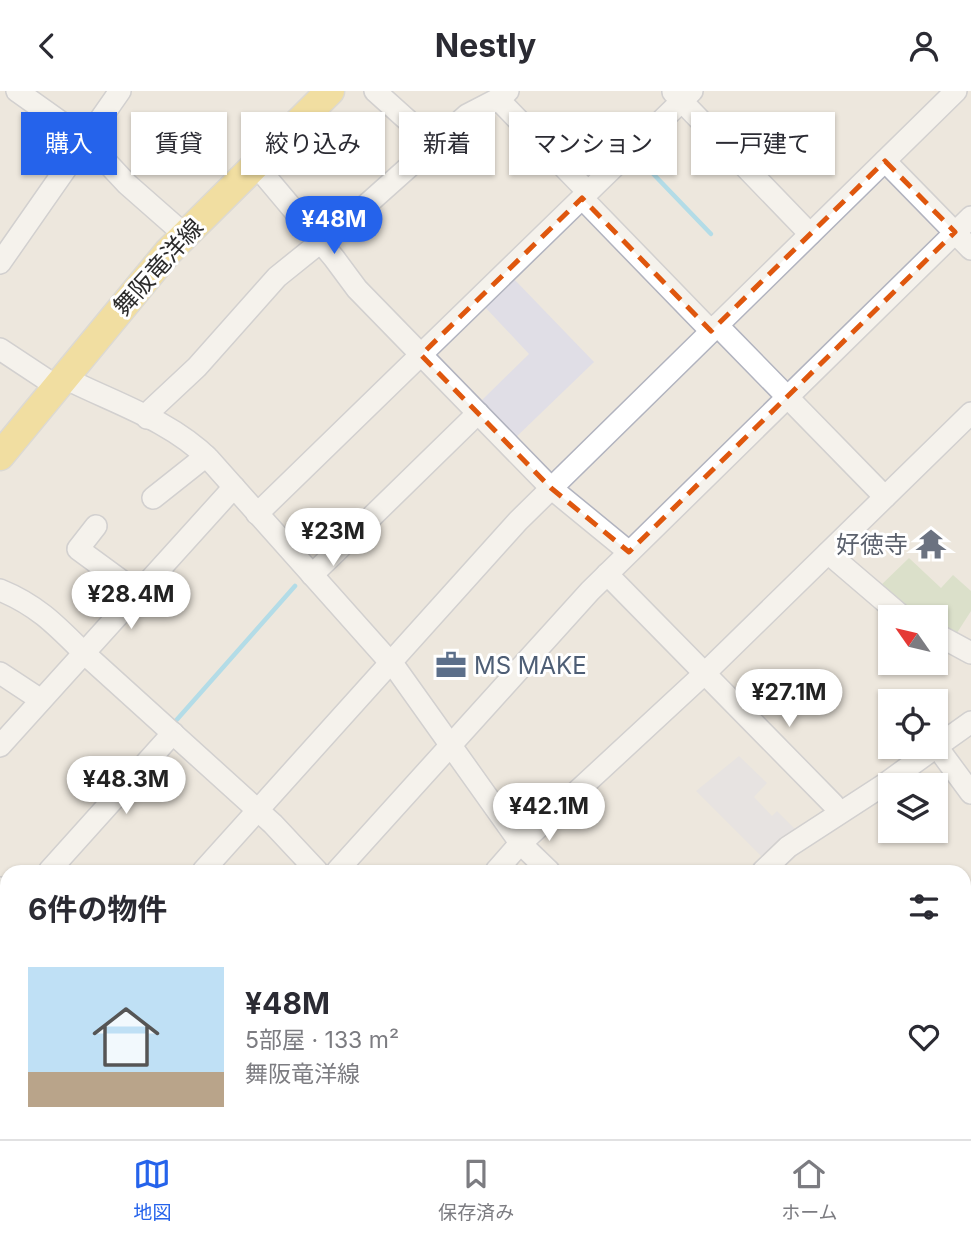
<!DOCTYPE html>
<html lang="ja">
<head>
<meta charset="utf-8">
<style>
  body { margin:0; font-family:Inter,"Noto Sans JP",sans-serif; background:#f7f7f7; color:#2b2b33; height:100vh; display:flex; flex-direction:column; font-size:26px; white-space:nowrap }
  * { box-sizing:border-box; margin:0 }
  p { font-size:23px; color:#7c7c81 }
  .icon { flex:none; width:38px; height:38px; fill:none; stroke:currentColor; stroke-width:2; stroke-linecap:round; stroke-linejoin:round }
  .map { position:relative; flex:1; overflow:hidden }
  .side { position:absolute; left:0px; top:774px; width:971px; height:275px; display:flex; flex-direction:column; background:#fff; border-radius:21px 21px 0 0; box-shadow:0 2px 5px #0004 }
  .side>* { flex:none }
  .banner { position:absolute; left:21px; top:21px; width:929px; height:63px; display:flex; gap:14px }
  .needle { width:46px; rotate:304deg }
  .controls { position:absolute; left:878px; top:514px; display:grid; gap:14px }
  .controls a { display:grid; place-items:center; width:70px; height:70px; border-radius:0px; background:#fff; box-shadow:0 2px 5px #0004; font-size:35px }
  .price { position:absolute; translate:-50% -60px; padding:0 16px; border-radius:24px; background:#fff; color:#222; font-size:23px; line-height:46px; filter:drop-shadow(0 2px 4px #0008) }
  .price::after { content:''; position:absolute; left:50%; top:42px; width:21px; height:16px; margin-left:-10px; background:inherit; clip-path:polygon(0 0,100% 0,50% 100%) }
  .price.on { background:#2563eb; color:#fff }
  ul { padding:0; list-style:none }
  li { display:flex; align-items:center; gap:21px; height:175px; padding:0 28px }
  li+li { border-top:2px solid #e1e1e2 }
  li span { display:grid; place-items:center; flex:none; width:196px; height:140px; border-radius:0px; color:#555 }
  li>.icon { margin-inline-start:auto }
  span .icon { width:84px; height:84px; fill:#fffc; stroke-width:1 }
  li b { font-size:30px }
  h2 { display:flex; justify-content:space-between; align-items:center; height:84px; padding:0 28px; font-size:30px }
  .pill { padding:0 24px; border-radius:0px; background:#fff; box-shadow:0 2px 5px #0004; font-size:24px; line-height:63px }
  .pill.on { background:#2563eb; color:#fff }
  header { display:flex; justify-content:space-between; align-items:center; height:91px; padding:0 28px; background:#fff; font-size:32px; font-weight:700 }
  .tab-bar { display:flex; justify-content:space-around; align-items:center; height:98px; border-top:2px solid #e1e1e2; background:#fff; font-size:19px; color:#7c7c81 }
  .tab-bar a { display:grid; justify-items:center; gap:4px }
  .tab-bar .on { color:#2563eb }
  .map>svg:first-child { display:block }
  .industrial { fill:#e0dee6 }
  .cemetery { fill:#c5d8b4 }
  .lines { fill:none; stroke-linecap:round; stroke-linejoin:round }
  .stream { stroke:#6dcef3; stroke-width:4.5 }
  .minor-casing { stroke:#b1b3bf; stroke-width:24 }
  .major-casing { stroke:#c8c8c8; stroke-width:31 }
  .minor { stroke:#fff; stroke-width:21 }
  .major { stroke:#f5d25a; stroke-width:28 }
  .marked { fill:none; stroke:#df570e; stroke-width:5; stroke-dasharray:14 9; stroke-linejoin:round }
  .labels { text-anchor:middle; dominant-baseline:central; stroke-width:6; stroke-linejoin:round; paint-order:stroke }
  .street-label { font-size:24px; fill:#2b2b2b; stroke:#fff }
  .worship-label { font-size:24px; fill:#5b616d; stroke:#fff; text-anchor:end }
  .service-label { font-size:24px; fill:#4e5e75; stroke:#fff; text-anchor:start }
</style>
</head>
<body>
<header><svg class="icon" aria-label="back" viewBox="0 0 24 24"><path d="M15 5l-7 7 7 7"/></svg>Nestly<svg class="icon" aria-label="person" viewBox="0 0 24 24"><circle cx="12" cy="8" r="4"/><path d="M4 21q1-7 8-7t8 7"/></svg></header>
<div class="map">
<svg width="971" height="1048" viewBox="0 0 971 1048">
  <rect width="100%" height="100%" fill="#ede7dd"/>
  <g class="industrial">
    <path d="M513 187 594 271 512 350 480 311 529 263 484 215Z"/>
    <path d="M739 665 767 692 754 706 772 725 777 720 798 741 765 769 696 700Z"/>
  </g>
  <path class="cemetery" d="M909 467 941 497 953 484 971 500V520L955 545 936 536V527L915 526 877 498Z"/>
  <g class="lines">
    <g class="stream">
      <path d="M636 65 711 143"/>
      <path d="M173 633 295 495"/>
      <path d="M483 780 490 773"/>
      <path d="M0 826 7 818"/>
      <path d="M3 1016 7 1019"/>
      <path d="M32 1041 40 1048"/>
    </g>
    <g class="minor-casing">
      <g id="minor">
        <path d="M17 0 86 49 127 93 185 144"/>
        <path d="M375 0 434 53"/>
        <path d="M673 1 810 143"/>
        <path d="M498 8 588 101"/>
        <path d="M885 70 971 158"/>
        <path d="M255 73 334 167 357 198 551 397 629 461"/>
        <path d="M582 107 711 240"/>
        <path d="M0 172 120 0"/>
        <path d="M717 234 885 406"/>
        <path d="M0 258 56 295"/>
        <path d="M65 285 73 291C118 313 172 331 209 368L397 579 521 753 549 780"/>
        <path d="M147 327 151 319 197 276 277 186 364 116 467 24 498 8 508 0"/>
        <path d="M153 407 206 365"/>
        <path d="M257 423 692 0"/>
        <path d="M96 435 78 458 138 502"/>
        <path d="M828 462 904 527"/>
        <path d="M607 483 833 713 839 722"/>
        <path d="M312 484 478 322"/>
        <path d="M0 499C37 514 56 534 84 562L273 733 317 780"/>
        <path d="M936 543 971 562"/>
        <path d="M0 582 41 609"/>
        <path d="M0 655 234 396"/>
        <path d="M936 656 971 631"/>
        <path d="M937 656 971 702"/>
        <path d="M49 780 173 642"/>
        <path d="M203 780 518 430 956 0"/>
        <path d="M337 780 590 500 971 126"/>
        <path d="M496 780 517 756 705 582 971 322"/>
        <path d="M763 780 788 756 885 693 936 656"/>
        <path d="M0 797 7 804"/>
        <path d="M964 880 971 876"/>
        <path d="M0 1006 7 998"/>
        <path d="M242 1041 249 1048"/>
        <path d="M303 1041 314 1048"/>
        <path d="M563 1041 569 1048"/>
        <path d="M888 1041 895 1048"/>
        <path d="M162 1043 164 1041"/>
        <path d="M511 1048 518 1041"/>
        <path d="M717 1048 725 1041"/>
        <path d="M970 1048 971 1047"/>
      </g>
    </g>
    <g class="major-casing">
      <path id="major" d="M0 365 168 161 330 0"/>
    </g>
    <use href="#minor" class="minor"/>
    <use href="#major" class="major"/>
  </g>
  <path d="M0 0H971V1048H0ZM885 70 955 141 629 461 551 397 421 264 582 107 711 240Z" fill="#ede7dd" fill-opacity=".55" fill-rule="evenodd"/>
  <path class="marked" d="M885 70 955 141 629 461 551 397 421 264 582 107 711 240Z"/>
  <defs>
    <g id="temple-bare" transform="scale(2.415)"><path d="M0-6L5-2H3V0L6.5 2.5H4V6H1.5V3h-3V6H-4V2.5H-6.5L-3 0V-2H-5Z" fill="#6b7280" stroke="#fff" stroke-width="2.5" paint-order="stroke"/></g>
    <g id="office-bare" transform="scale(2.415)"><path d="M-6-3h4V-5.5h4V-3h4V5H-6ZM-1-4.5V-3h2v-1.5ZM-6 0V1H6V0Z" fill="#5c6f8a" stroke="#fff" stroke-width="2.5" paint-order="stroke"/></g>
  </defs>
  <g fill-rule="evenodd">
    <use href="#temple-bare" x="931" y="453"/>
    <use href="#office-bare" x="451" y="574"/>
  </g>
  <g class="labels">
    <g class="street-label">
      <text transform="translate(158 176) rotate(-48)">舞阪竜洋線</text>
    </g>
    <g class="worship-label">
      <text x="908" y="453">好徳寺</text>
    </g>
    <g class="service-label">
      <text x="474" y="574">MS MAKE</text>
    </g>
  </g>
</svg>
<div class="controls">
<a><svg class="needle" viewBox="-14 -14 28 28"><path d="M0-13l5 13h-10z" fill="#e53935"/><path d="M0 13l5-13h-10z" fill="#7c7c81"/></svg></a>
<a><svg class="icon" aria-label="locate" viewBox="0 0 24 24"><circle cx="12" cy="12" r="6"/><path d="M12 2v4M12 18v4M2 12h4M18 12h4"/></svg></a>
<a><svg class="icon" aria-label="layers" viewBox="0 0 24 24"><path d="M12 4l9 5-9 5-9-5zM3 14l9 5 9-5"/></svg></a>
</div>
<b class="price on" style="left:334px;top:165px">¥48M</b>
<b class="price" style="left:333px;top:477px">¥23M</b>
<b class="price" style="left:131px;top:540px">¥28.4M</b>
<b class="price" style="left:789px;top:638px">¥27.1M</b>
<b class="price" style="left:126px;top:725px">¥48.3M</b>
<b class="price" style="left:549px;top:752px">¥42.1M</b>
<div class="banner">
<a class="pill on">購入</a>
<a class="pill">賃貸</a>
<a class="pill">絞り込み</a>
<a class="pill">新着</a>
<a class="pill">マンション</a>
<a class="pill">一戸建て</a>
</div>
<section class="side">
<h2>6件の物件<svg class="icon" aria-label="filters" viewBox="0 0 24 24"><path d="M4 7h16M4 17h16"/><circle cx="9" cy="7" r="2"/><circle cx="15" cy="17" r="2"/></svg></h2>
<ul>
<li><span style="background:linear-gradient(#bfe0f5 75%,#b9a48a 0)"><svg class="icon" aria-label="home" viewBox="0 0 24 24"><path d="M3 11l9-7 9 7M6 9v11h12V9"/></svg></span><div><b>¥48M</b><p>5部屋 · 133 m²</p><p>舞阪竜洋線</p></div><svg class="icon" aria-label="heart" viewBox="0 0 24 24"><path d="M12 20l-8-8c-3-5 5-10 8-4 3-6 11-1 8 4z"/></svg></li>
</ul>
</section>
</div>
<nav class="tab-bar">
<a class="on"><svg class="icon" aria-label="map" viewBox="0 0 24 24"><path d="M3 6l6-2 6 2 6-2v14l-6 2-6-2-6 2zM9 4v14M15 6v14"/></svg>地図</a>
<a><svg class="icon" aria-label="saved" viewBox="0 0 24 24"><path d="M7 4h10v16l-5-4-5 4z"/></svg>保存済み</a>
<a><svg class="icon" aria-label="home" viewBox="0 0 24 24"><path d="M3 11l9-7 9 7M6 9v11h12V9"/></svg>ホーム</a>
</nav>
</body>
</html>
